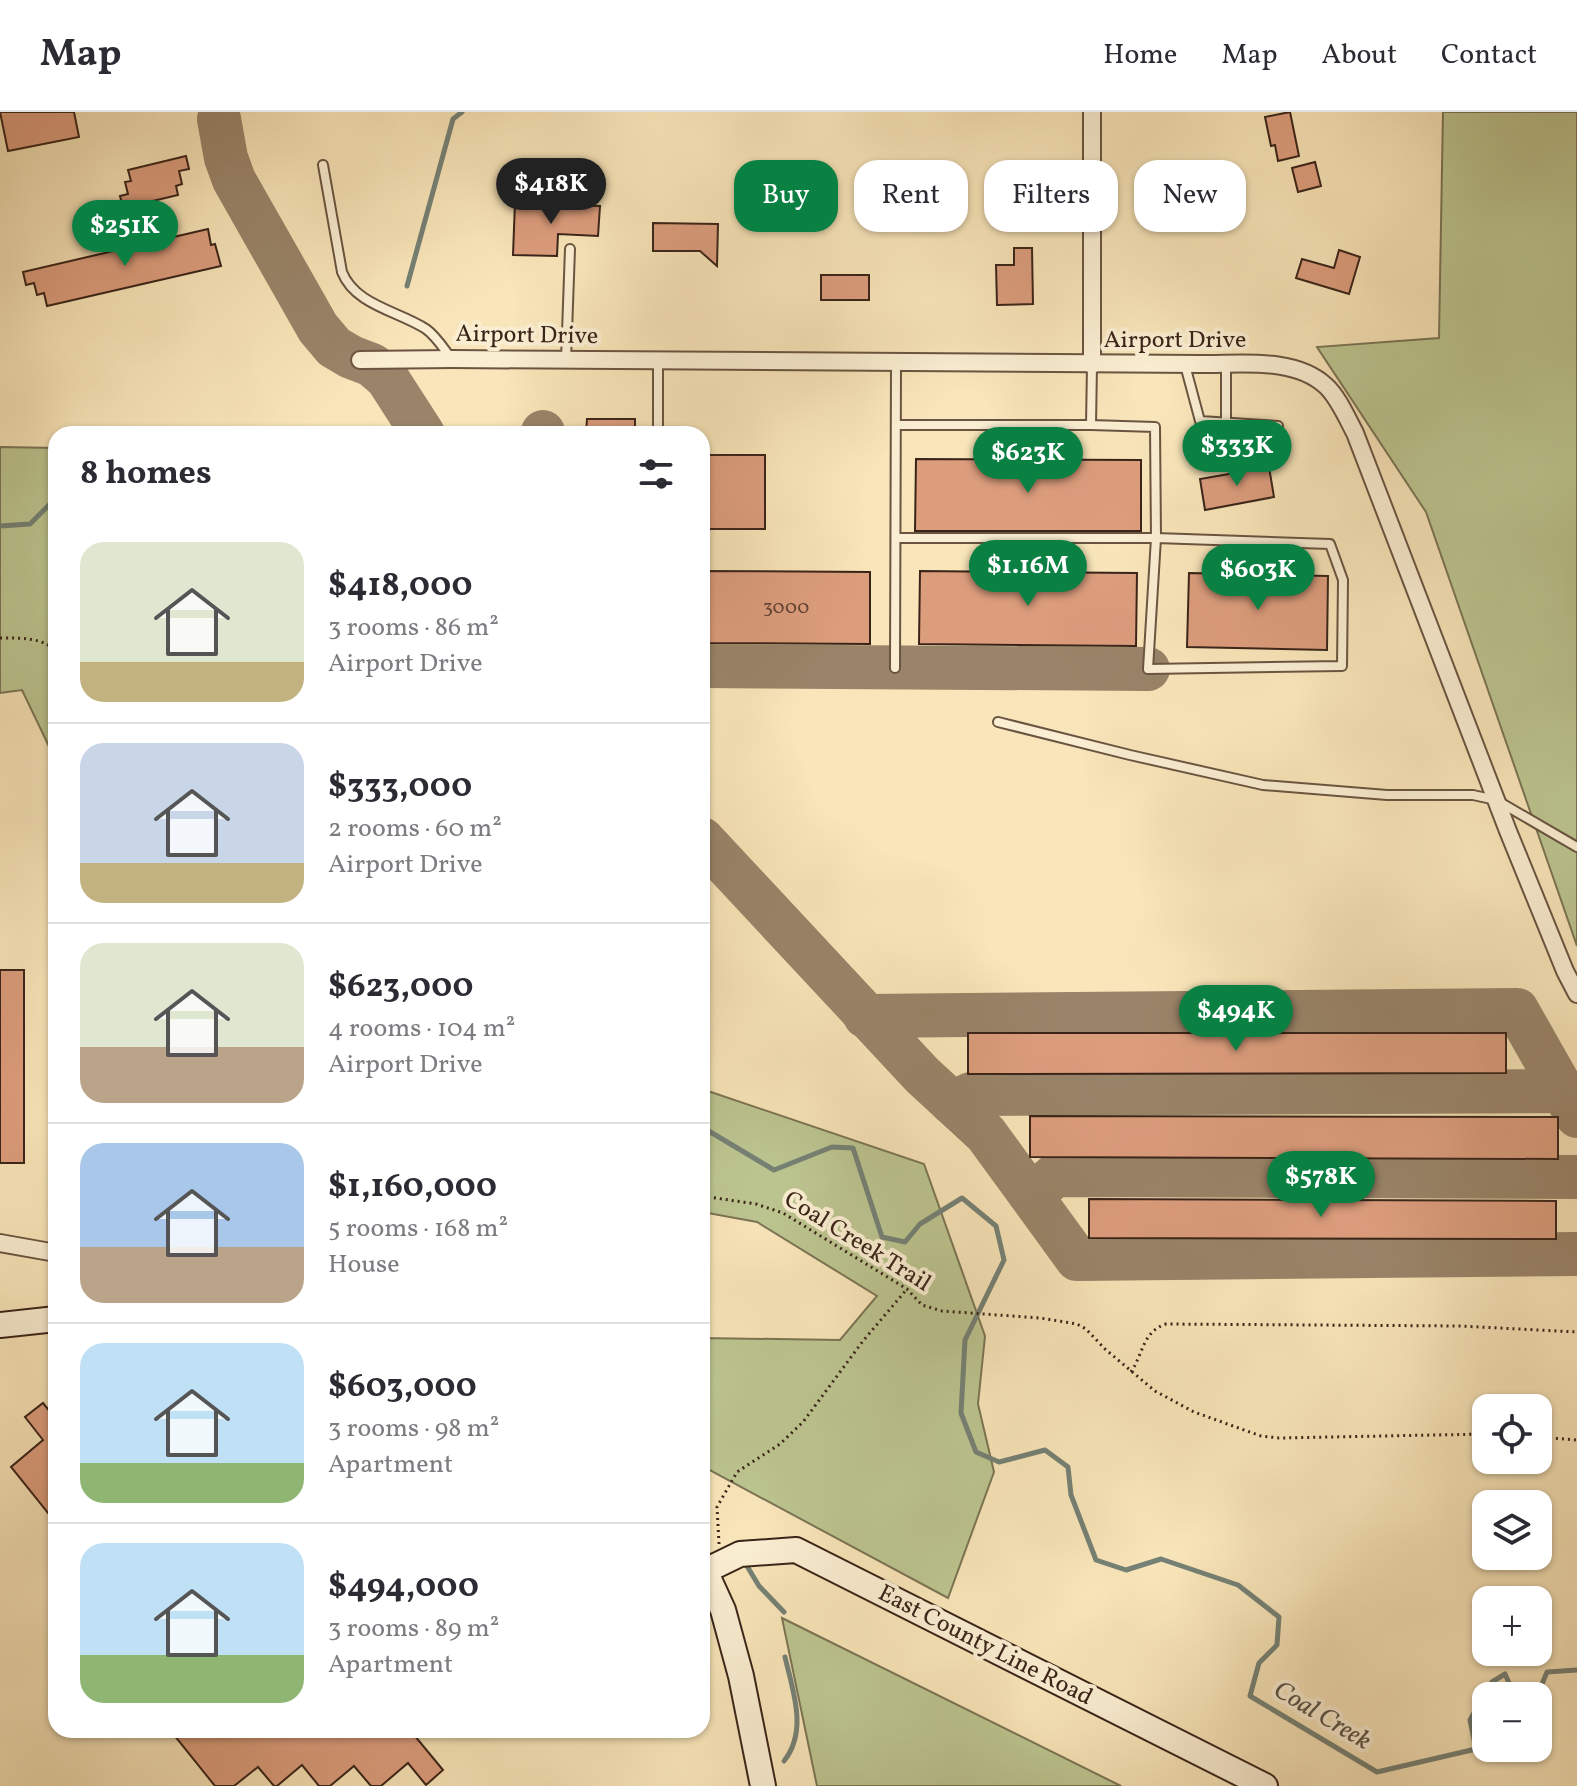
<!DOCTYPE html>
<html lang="en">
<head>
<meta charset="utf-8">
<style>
  body { margin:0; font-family:Vollkorn,serif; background:#f2f2f3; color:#2b2b33; height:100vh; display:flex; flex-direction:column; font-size:30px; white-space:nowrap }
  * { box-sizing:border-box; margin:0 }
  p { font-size:26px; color:#7c7c81 }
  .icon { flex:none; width:44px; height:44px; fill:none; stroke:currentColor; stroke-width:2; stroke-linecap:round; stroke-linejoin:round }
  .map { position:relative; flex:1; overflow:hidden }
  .sheet { position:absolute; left:48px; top:314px; width:662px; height:1312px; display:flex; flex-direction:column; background:#fff; border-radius:24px; box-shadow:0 2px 6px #0004 }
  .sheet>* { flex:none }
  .top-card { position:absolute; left:734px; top:48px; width:722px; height:72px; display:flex; gap:16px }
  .fabs { position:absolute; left:1472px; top:1282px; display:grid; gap:16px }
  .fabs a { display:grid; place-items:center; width:80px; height:80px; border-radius:16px; background:#fff; box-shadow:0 2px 6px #0004; font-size:40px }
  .price { position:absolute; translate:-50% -68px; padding:0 18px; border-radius:28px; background:#0b8043; color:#fff; font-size:26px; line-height:52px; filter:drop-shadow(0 2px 4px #0008) }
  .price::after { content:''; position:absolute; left:50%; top:48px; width:24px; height:18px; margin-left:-12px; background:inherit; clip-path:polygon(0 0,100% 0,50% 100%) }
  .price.selected { background:#222; color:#fff }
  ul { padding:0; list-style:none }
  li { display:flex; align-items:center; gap:24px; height:200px; padding:0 32px }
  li+li { border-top:2px solid #e1e1e2 }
  li span { display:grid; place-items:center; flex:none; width:224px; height:160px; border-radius:24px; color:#555 }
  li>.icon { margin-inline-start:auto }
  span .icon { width:96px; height:96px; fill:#fffc; stroke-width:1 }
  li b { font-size:34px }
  h2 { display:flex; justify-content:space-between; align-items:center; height:96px; padding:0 32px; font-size:34px }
  .tag { padding:0 28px; border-radius:24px; background:#fff; box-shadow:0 2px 6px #0004; font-size:28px; line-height:72px }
  .tag.selected { background:#0b8043; color:#fff }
  header { display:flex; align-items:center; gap:48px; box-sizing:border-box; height:112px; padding:0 40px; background:#fff; border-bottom:2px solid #e1e1e2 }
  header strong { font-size:38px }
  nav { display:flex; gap:44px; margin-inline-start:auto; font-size:28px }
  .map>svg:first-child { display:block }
  .green { fill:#bcc590; stroke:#7b7454; stroke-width:2 }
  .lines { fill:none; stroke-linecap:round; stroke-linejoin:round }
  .stream { stroke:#758175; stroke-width:5 }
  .taxiway { stroke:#998469; stroke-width:44 }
  .building { fill:#dc9d7d; stroke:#3a2419; stroke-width:2 }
  .lane-casing { stroke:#6a5441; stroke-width:12 }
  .street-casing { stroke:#6a5441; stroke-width:20 }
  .secondary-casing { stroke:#3a2419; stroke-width:28 }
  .path { stroke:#3a2419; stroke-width:3; stroke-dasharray:2 4; stroke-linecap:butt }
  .lane { stroke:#faeed2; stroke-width:8 }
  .street { stroke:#faeed2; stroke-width:16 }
  .secondary { stroke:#faeed2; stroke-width:24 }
  .labels { text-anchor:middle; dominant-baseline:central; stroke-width:8; stroke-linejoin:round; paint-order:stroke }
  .number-label { font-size:20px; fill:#624232 }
  .street-label { font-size:24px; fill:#3a2419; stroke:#faeed2 }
  .water-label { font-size:26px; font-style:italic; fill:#585247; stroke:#faeed2 }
</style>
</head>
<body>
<header>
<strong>Map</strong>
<nav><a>Home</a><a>Map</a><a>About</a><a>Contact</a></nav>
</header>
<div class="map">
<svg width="1577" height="1674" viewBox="0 0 1577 1674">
  <rect width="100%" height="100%" fill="#f8e5b9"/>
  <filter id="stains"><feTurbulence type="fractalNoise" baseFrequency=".0025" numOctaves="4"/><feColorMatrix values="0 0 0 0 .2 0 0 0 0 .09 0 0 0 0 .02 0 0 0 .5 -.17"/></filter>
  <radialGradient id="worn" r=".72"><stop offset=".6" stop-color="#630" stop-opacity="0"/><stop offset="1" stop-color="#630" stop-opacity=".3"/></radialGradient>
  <g class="green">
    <path d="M1443 0H1577V834L1426 400 1317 235 1439 226Z"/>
    <path d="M0 335 56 336V649L22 578 0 581Z"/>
    <path d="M702 977 924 1052 985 1224 978 1292 994 1360 948 1486 702 1354V1226L840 1228 877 1184 757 1110 702 1100Z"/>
    <path d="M782 1506 1121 1674H817Z"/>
  </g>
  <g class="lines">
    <g class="stream">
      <path d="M407 174 453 7 462 0"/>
      <path d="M0 414 30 412 56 386"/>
      <path d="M702 1015 774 1058 832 1035 853 1036 882 1125 905 1130 920 1112 962 1086 996 1114 1004 1148 965 1228 961 1301 976 1340 999 1350 1045 1338 1068 1355 1071 1383 1096 1448 1126 1458 1161 1447 1238 1473 1279 1505 1277 1533 1259 1551 1250 1584 1377 1660 1476 1637 1470 1608 1492 1570 1505 1562 1515 1584"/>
      <path d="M744 1449 759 1474 784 1500"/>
      <path d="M1537 1584 1547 1560 1577 1558"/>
      <path d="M784 1649C808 1619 793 1579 785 1545"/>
    </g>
    <g class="taxiway">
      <path d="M219 7 226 46 234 68 318 216 334 235 351 245 372 253 387 266 423 322"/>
      <path d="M543 322V320"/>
      <path d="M702 554 1148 557"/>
      <path d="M702 727 922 963 986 1022 1077 1147 1577 1142"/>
      <path d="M865 904 1517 898 1577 1004"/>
      <path d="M952 991 971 982 1563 979"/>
      <path d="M1032 1084 1055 1063 1577 1065"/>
    </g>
  </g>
  <g class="building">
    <path d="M0 0H74L79 25 8 39Z"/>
    <path d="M1290 0 1299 44 1278 49 1275 33 1271 34 1265 5Z"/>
    <path d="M186 44 189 57 179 59 182 72 176 74 178 83 123 96 120 84 128 82 125 70 131 69 128 58Z"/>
    <path d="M1315 50 1321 74 1298 80 1292 56Z"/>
    <path d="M515 90 600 94 598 124 558 122 557 144 513 143Z"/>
    <path d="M653 111 718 112 717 154 700 139H653Z"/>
    <path d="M208 117 211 133 215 132 221 154 47 194 44 181 37 183 34 171 26 173 23 160Z"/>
    <path d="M1014 136H1032L1033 192 997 193 996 153H1014Z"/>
    <path d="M1339 138 1360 145 1349 182 1296 166 1302 147 1334 156Z"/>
    <rect x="821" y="163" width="48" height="25"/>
    <path d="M587 307H635V322H586Z"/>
    <rect x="702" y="343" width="63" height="74"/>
    <path d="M916 347 1141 348V419H915Z"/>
    <path d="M1269 355 1274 385 1205 398 1200 367Z"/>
    <path d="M702 459 870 460V532L702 531Z"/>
    <path d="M920 459 1137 461 1136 534 919 532Z"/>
    <path d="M1189 461 1328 464 1327 538 1187 535Z"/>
    <rect x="0" y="858" width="24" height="193"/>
    <path d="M968 921H1506V961L968 962Z"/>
    <path d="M1030 1004 1558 1005V1047L1030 1045Z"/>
    <path d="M1089 1087 1556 1089V1127L1089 1126Z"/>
    <path d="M43 1291 56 1307V1411L11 1355 43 1328 25 1305Z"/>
    <path d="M170 1618H410L443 1658 426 1673 408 1651 381 1674H371L354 1654 330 1674H319L302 1653 277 1674H274L258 1655 234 1674H215Z"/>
  </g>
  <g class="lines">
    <g class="lane-casing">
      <g id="lane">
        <path d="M323 53 342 160C355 193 398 199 426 217 436 224 444 237 451 246"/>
        <path d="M566 248 570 137"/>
        <path d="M1185 253 1200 309 1278 314"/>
        <path d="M1226 253V311"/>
        <path d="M896 313H1091"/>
        <path d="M658 322V249"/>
        <path d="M896 426H1156L1148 557 1342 554 1343 468 1330 432 1156 426 1155 315 1091 313 1092 253"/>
        <path d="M895 556 896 251"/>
        <path d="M998 610 1130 643 1263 673 1387 683H1473L1496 688 1577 735"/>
      </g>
    </g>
    <g class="street-casing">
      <g id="street">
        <path d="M1092 0V253"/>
        <path d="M360 248 452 247 1200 252C1239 253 1294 244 1326 274 1338 285 1347 306 1355 321L1508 719 1565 859 1577 882"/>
        <path d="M0 1131 56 1141"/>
      </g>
    </g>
    <g class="secondary-casing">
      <g id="secondary">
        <path d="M0 1213 56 1207"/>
        <path d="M702 1452 723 1498 741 1564 763 1674"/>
        <path d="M707 1458 740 1442 796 1438 1265 1674"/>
      </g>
    </g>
    <g class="path">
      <path d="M0 526C21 526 39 525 56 538"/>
      <path d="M702 1084 756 1092 783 1101 907 1177 922 1193 942 1199 1040 1206 1077 1212 1086 1217 1105 1237 1155 1279 1194 1300 1261 1324 1279 1326 1486 1322"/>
      <path d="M1131 1260C1143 1242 1143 1219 1166 1212L1460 1214 1577 1220"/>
      <path d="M1538 1325 1577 1328"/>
      <path d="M719 1432 717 1395 737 1360 780 1332 803 1310 863 1229 907 1177"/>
    </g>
    <use href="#lane" class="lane"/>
    <use href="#street" class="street"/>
    <use href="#secondary" class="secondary"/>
  </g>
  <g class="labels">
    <g class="number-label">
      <text x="786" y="496">3000</text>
    </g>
    <g class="street-label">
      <text transform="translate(527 224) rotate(1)">Airport Drive</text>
      <text x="1175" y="229">Airport Drive</text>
      <text transform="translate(857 1130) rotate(32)">Coal Creek Trail</text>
      <text transform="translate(985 1534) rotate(27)">East County Line Road</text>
    </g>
    <g class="water-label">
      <text transform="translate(1322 1604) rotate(31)">Coal Creek</text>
    </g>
  </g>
  <rect width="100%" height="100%" filter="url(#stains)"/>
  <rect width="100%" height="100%" fill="url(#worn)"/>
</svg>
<div class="fabs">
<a><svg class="icon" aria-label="locate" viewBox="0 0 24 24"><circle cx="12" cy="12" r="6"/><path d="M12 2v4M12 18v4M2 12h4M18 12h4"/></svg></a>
<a><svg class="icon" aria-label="layers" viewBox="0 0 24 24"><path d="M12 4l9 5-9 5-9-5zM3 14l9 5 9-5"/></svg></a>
<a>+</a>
<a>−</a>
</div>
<b class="price selected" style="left:551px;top:114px">$418K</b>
<b class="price" style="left:125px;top:156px">$251K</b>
<b class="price" style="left:1237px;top:376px">$333K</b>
<b class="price" style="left:1028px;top:383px">$623K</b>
<b class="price" style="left:1028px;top:496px">$1.16M</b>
<b class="price" style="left:1258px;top:500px">$603K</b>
<b class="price" style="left:1236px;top:941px">$494K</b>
<b class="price" style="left:1321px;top:1107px">$578K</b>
<div class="top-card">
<a class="tag selected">Buy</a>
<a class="tag">Rent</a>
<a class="tag">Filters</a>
<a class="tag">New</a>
</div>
<section class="sheet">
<h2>8 homes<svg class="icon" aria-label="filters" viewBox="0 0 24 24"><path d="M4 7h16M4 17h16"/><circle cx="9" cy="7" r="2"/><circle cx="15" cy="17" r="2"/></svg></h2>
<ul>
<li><span style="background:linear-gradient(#dfe7d0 75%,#c2b280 0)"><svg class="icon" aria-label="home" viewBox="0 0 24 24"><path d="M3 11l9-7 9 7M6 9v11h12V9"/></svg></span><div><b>$418,000</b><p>3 rooms · 86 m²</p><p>Airport Drive</p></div></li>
<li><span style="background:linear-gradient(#c9d6e8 75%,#c2b280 0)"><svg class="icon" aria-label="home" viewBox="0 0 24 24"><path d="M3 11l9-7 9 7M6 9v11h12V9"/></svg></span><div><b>$333,000</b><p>2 rooms · 60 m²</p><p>Airport Drive</p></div></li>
<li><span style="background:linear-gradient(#dfe7d0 65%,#b9a48a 0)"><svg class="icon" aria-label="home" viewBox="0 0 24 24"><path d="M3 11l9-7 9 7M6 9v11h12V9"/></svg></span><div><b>$623,000</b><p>4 rooms · 104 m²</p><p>Airport Drive</p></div></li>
<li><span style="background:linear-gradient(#a9c7e8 65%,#b9a48a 0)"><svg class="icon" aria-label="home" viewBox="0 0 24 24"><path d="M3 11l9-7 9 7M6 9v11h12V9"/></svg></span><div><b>$1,160,000</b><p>5 rooms · 168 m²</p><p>House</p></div></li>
<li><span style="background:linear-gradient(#bfe0f5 75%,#8fb573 0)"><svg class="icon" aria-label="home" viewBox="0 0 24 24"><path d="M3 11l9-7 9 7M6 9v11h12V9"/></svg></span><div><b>$603,000</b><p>3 rooms · 98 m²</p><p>Apartment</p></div></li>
<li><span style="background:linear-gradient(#bfe0f5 70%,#8fb573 0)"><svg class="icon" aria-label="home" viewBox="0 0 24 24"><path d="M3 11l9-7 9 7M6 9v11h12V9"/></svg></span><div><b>$494,000</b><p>3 rooms · 89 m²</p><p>Apartment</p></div></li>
</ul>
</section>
</div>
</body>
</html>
